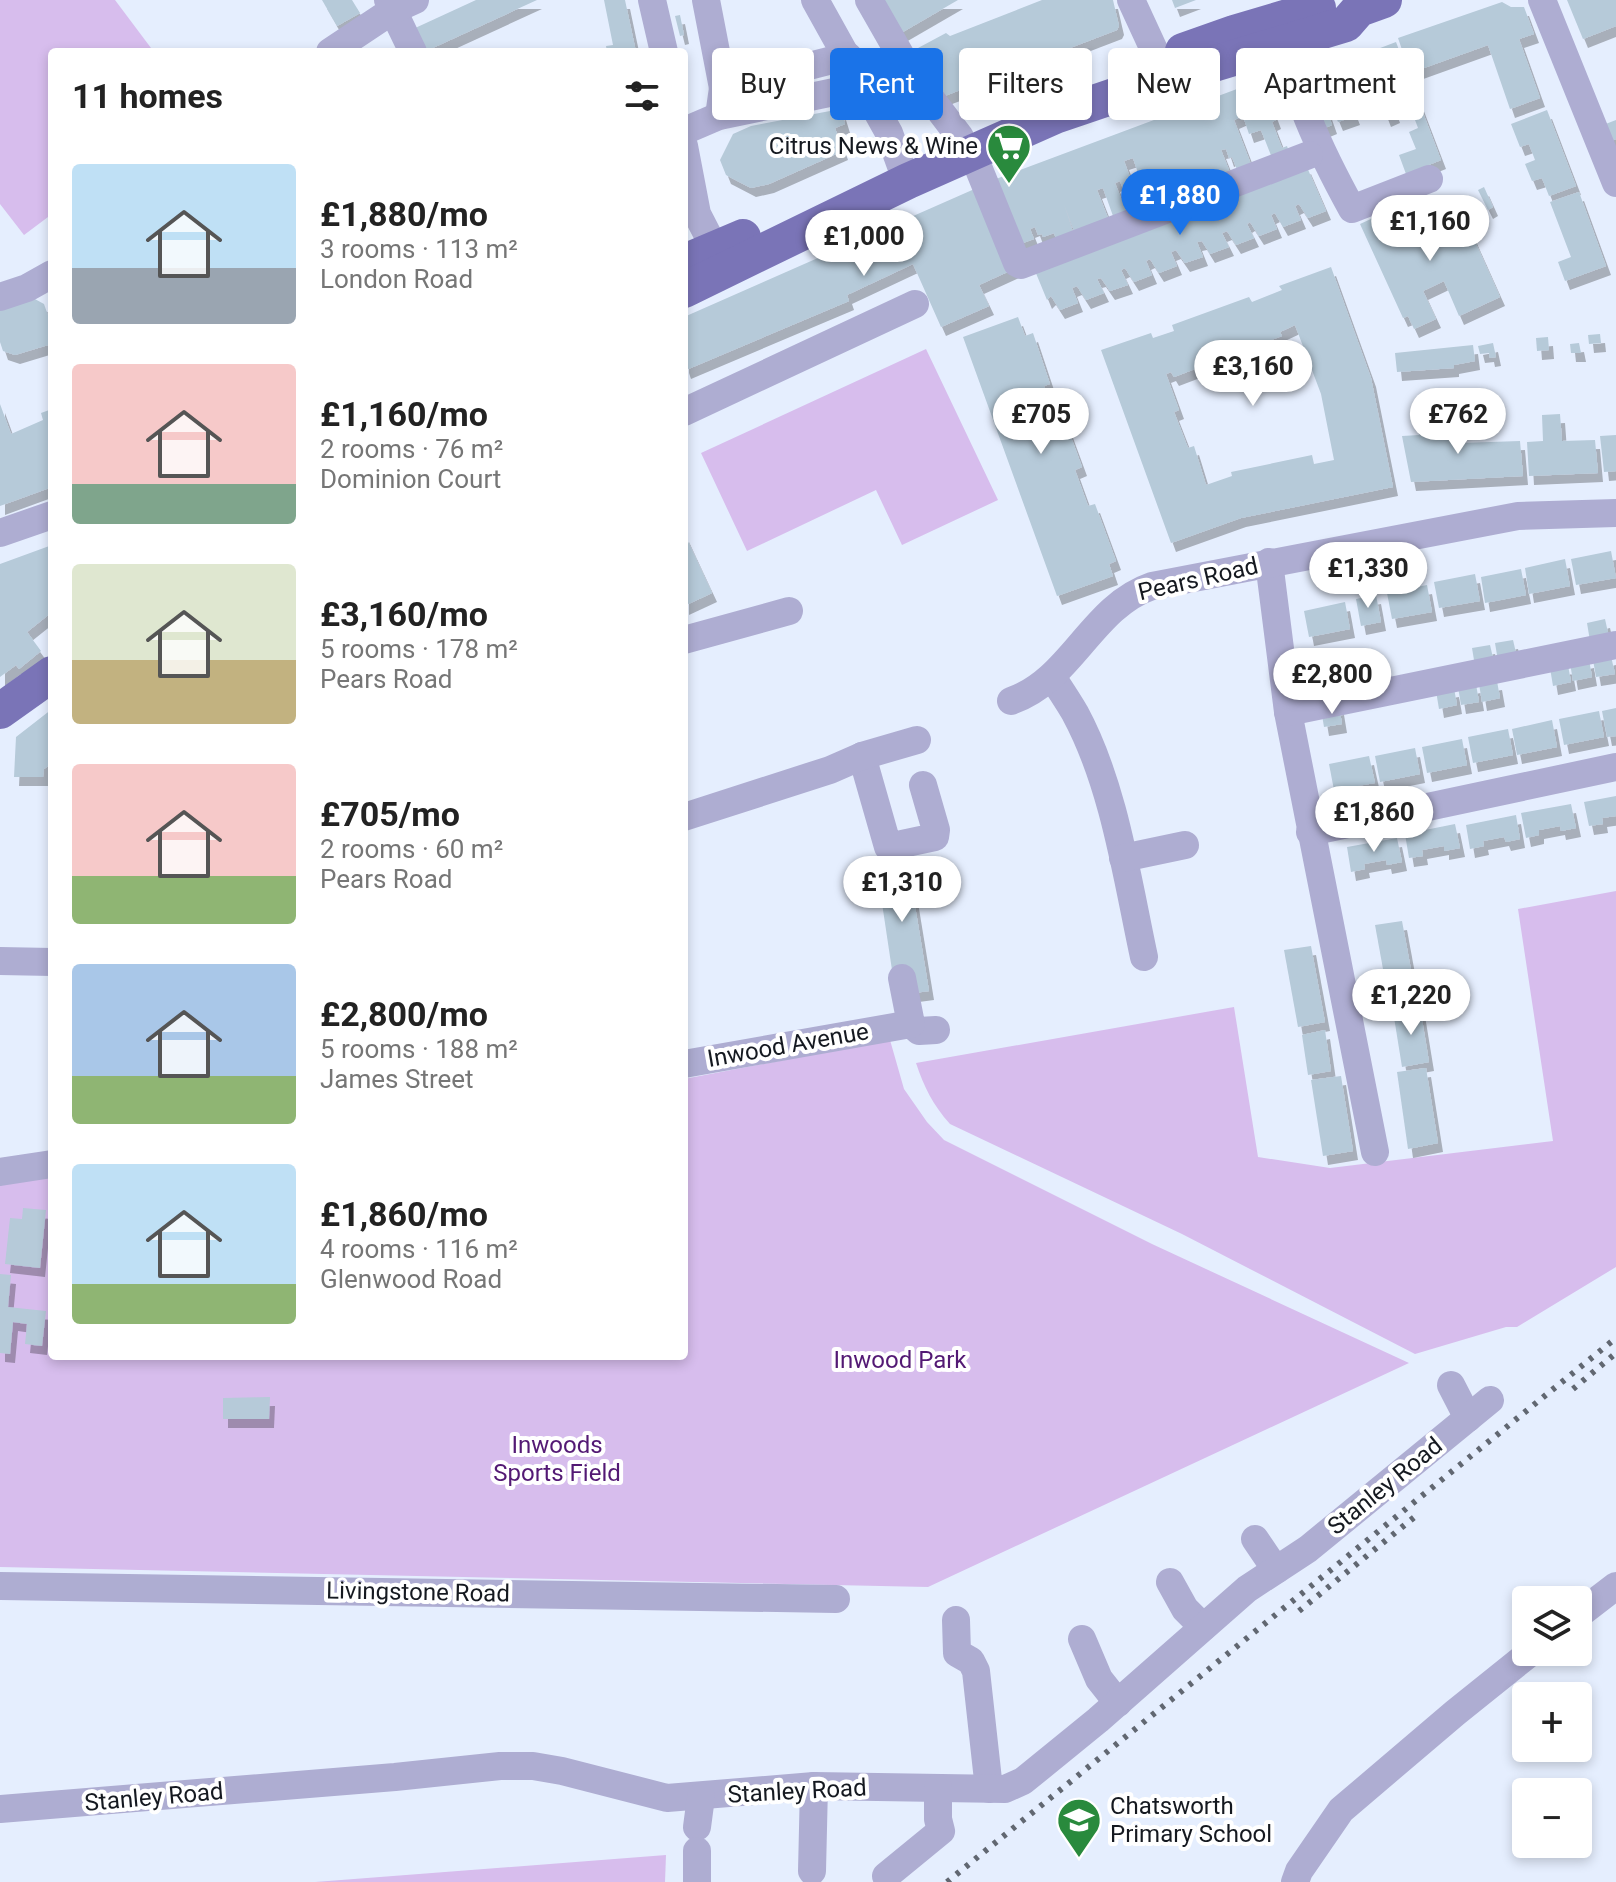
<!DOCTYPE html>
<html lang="en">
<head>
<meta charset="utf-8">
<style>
  body { margin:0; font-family:Roboto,sans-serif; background:#f2f2f2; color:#222; height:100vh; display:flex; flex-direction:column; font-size:30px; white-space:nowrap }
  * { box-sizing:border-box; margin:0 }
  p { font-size:26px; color:#767676 }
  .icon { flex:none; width:44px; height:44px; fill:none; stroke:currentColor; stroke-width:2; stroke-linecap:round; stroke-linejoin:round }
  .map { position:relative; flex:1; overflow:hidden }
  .panel { position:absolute; left:48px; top:48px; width:640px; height:1312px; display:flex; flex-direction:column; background:#fff; border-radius:8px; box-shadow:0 4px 12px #0003 }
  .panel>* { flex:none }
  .hud { position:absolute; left:712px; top:48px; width:760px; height:72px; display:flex; gap:16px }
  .controls { position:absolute; left:1512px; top:1586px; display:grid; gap:16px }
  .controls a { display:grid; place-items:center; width:80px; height:80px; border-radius:8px; background:#fff; box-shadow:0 4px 12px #0003; font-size:40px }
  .price { position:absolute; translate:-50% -68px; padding:0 18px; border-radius:28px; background:#fff; color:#222; font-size:26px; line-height:52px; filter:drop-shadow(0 2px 4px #0008) }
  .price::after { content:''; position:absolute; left:50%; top:48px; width:24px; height:18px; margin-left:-12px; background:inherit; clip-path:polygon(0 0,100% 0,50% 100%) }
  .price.selected { background:#1a73e8; color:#fff }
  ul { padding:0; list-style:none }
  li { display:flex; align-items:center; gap:24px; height:200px; padding:0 24px }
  li span { display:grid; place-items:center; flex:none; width:224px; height:160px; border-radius:8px; color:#555 }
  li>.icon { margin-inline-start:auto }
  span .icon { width:96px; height:96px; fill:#fffc; stroke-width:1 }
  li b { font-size:34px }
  h2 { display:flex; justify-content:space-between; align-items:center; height:96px; padding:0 24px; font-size:34px }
  .pill { padding:0 28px; border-radius:8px; background:#fff; box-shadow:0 4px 12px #0003; font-size:28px; line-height:72px }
  .pill.selected { background:#1a73e8; color:#fff }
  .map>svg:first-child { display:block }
  .green { fill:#d7bded }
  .building { fill:#b6cad9; fill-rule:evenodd; filter:url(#shadow) }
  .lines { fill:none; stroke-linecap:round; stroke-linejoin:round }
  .minor { stroke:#aeadd2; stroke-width:28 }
  .major { stroke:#7a74b7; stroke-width:36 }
  .rail { stroke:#616771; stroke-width:6; stroke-dasharray:4 8; stroke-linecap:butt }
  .labels { text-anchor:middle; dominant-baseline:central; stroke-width:8; stroke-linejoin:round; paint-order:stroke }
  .poi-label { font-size:24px; fill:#151920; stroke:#fff; text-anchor:end }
  .street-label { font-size:24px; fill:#151920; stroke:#fff }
  .park-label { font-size:24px; fill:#531974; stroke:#fff }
</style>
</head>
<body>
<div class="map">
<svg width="1616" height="1882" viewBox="0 0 1616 1882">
  <defs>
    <filter id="shadow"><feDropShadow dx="5" dy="9" stdDeviation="0" flood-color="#0004"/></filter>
  </defs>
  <rect width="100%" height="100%" fill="#e5eefe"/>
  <g class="green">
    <path d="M0 0H115L154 52H52V214L24 235 0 204Z"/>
    <path d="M926 349 998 500 902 545 876 490 747 551 701 453Z"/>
    <path d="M1616 891V1267L1517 1327H1506L1415 1354 1182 1234 950 1124C933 1105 924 1087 916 1063L1234 1007 1258 1157 1330 1168 1553 1141 1518 909Z"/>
    <path d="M890 1040 904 1089 927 1122 944 1140 1152 1244 1409 1363 928 1587 0 1567V1184L52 1176V1356H684V1079Z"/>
    <path d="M666 1855 665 1882H315Z"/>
  </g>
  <g class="building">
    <path d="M322 0H352L360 13 337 26Z"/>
    <path d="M476 0H537L424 52 413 29Z"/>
    <path d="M604 0H625L636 52H607L606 46 613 45Z"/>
    <path d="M882 0H958L901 33Z"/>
    <path d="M1042 0H1113L1119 26 1117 30 942 97 914 52 918 48 946 33 950 36Z"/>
    <path d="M1172 0H1196L1175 8Z"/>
    <path d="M1567 0H1616V26L1583 39Z"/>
    <path d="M1502 2 1511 7H1524L1534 34 1519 39 1540 98 1510 109 1488 45 1410 73 1398 38Z"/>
    <path d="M680 15 684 35 680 36 675 16Z"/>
    <path d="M1396 42 1441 160 1406 174 1399 155 1416 149 1409 132 1418 128 1397 72 1382 78 1395 114 1386 118 1372 82 1364 85 1370 101 1357 106 1351 91 1346 93 1355 116 1338 122 1329 100 1324 102 1332 125 1320 130 1301 78Z"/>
    <path d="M1057 69 1059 74 1040 82 1037 77Z"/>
    <path d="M1261 80 1276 120 1272 122 1282 148 1287 146 1289 152 1272 158 1261 130 1249 134 1243 116 1234 120 1252 167 1238 172 1232 157 1229 158 1226 149 1221 150 1231 175 1186 191 1180 177 1178 178 1181 191 1164 197 1154 171 1139 176 1133 158 1124 161 1141 207 1131 210 1120 181 1115 183 1126 211 1113 216 1103 188 1097 190 1108 218 1074 231 1064 204 1074 235 1057 241 1054 233 1043 237 1042 234 1038 235 1035 227 1030 229 1034 239 1020 244 996 179Z"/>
    <path d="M1547 110 1576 186 1549 196 1542 178 1532 181 1525 164 1535 160 1529 144 1520 147 1511 124Z"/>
    <path d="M830 111 831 114 841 111 845 124 835 128 843 151 769 184 751 188 726 175 720 160 733 134 751 126Z"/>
    <path d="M1616 120V139L1609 142 1603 125Z"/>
    <path d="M1306 165 1326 211 1308 218 1299 204 1295 206 1301 220 1283 227 1275 213 1271 215 1277 229 1259 236 1250 222 1247 224 1254 238 1236 245 1227 231 1222 233 1229 247 1210 254 1202 241 1197 242 1203 257 1185 263 1176 250 1171 252 1177 266 1159 273 1150 259 1146 261 1152 275 1134 282 1125 268 1121 270 1128 285 1110 291 1101 278 1097 279 1104 293 1086 300 1077 286 1072 288 1078 303 1060 310 1051 296 1047 300 1033 266Z"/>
    <path d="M979 187 1014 269 979 285 989 306 941 327 913 264 847 295 849 301 686 370 684 364V317Z"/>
    <path d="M1484 187 1493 207 1488 210 1478 190Z"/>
    <path d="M1579 192 1606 266 1565 281 1558 262 1571 257 1550 202Z"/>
    <path d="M1399 206 1407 225 1412 223 1420 239 1430 234 1427 226 1436 222 1433 216 1450 209 1451 212 1460 208 1500 297 1459 316 1444 281 1423 291 1436 319 1414 329 1408 316 1403 318 1360 224Z"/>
    <path d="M1331 267 1371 378 1393 487 1241 518 1171 543 1101 350 1151 333 1153 338 1174 331 1172 325 1249 297 1252 302 1282 290 1279 286ZM1295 325 1321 394 1334 460 1314 464 1312 455 1231 472 1232 476 1206 485 1194 446 1188 448 1174 412 1179 410 1166 374 1171 372 1174 377 1282 336 1280 332Z"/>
    <path d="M33 298 44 304 52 327V340L48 345 15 355 3 351 0 342V308Z"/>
    <path d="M1018 317 1025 336 1033 333 1050 384 1044 386 1056 420 1064 418 1082 467 1075 470 1088 506 1095 504 1116 561 1109 564 1113 576 1057 596 963 337Z"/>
    <path d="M1600 334 1601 343 1589 344 1588 335Z"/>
    <path d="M1548 337 1549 350 1537 351 1536 338Z"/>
    <path d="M1493 343 1496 357 1490 358 1489 353 1480 354 1478 346Z"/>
    <path d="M1579 343 1581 353H1571L1570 344Z"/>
    <path d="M1473 345 1475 361 1454 365V368L1397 372 1395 353Z"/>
    <path d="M0 404 11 434 43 420 41 413 52 409V487L0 506Z"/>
    <path d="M1560 414 1562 441 1595 440 1598 473 1529 476 1527 442 1543 441 1542 415Z"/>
    <path d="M1439 416 1440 432 1461 431V443L1520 441 1523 476 1411 482 1402 436 1419 435 1418 417Z"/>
    <path d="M1616 435V471L1604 472 1600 436Z"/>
    <path d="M684 533 712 593 684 606Z"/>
    <path d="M52 545V612L27 632 41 651 19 669 16 665 0 677V564Z"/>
    <path d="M1611 551 1616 578 1576 585 1571 559Z"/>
    <path d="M1565 559 1570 586 1529 594 1525 568Z"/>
    <path d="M1521 569 1526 595 1485 603 1481 577Z"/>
    <path d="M1475 574 1480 601 1439 608 1434 582Z"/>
    <path d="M1427 585 1432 612 1392 619 1387 593Z"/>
    <path d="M1376 595 1381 622 1361 626 1356 599Z"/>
    <path d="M1345 602 1350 629 1309 637 1304 611Z"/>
    <path d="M1605 619 1609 637 1590 641 1587 623Z"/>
    <path d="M1513 640 1517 657 1498 661 1495 643Z"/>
    <path d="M1490 645 1494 662 1475 666 1472 648Z"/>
    <path d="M1611 656 1615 674 1596 677 1593 660Z"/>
    <path d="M1589 659 1592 677 1573 681 1570 663Z"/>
    <path d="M1568 665 1571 682 1553 686 1550 668Z"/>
    <path d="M1497 681 1500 698 1482 702 1479 684Z"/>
    <path d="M1476 684 1479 702 1461 705 1458 687Z"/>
    <path d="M1454 688 1457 705 1439 709 1436 691Z"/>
    <path d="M1339 706 1342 724 1324 727 1321 709Z"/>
    <path d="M1616 708V736L1607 737 1602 711Z"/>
    <path d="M52 709V763L44 769 43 777H14L16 737Z"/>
    <path d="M1599 711 1604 737 1564 745 1559 719Z"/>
    <path d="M1552 720 1557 747 1517 755 1512 729Z"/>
    <path d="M1508 729 1513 755 1473 763 1468 737Z"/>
    <path d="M1462 739 1467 765 1427 773 1422 747Z"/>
    <path d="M1415 748 1420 774 1380 782 1375 756Z"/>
    <path d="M1369 756 1375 783 1334 790 1329 764Z"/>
    <path d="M1616 796V816L1602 818 1603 824 1589 826 1584 802Z"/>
    <path d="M1571 804 1576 828 1561 831 1560 826 1539 830V835L1526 838 1521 813Z"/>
    <path d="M1516 815 1520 839 1506 842 1504 837 1483 841 1484 846 1470 849 1466 825Z"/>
    <path d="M1455 824 1460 848 1444 851V846L1422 850 1423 856 1409 858 1405 834Z"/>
    <path d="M1397 838 1402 862 1387 865 1386 860 1364 864 1365 869 1351 872 1347 847Z"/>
    <path d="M907 857 929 991 914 993 892 970 876 863Z"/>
    <path d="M1402 921 1416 997 1389 1002 1375 925Z"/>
    <path d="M1311 946 1325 1022 1298 1027 1284 950Z"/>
    <path d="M1420 1007 1429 1062 1402 1067 1393 1011Z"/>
    <path d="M1325 1030 1331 1071 1308 1075 1302 1035Z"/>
    <path d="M1426 1068 1438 1143 1408 1149 1397 1072Z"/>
    <path d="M1341 1076 1353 1151 1323 1156 1311 1080Z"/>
    <path d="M23 1208 46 1210 40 1268 5 1264 10 1218 22 1219Z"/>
    <path d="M0 1274 11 1275 8 1307 46 1311 42 1346 25 1344 27 1324 13 1322 10 1354 0 1353Z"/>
    <path d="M270 1397 269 1419H223V1398Z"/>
  </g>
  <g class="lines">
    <g class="minor">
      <path d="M388 0 413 52"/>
      <path d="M652 0 664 52"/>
      <path d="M706 0 723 88"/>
      <path d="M815 0 889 133 901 166"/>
      <path d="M869 0 909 70 960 137"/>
      <path d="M1131 0 1167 78"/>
      <path d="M1542 0 1616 183"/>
      <path d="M1280 23C1291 89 1320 151 1352 209L1429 179"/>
      <path d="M330 52 393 10 415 0"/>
      <path d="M719 116 723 88 848 56"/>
      <path d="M684 131 719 116 863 86"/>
      <path d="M684 146 697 214 715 249"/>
      <path d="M972 152 1017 263 1021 265 1309 155"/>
      <path d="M0 297 27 288 52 274"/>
      <path d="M684 412 915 304"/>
      <path d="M0 533 52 515"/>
      <path d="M1269 562 1288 712 1375 1152"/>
      <path d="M684 640 789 611"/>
      <path d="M1052 677C1060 689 1068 701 1075 713 1114 785 1127 878 1144 957"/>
      <path d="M1011 701C1072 680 1091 607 1152 586L1518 516 1616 513"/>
      <path d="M1288 712 1616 645"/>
      <path d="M862 756 888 847 935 837 936 830 923 785"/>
      <path d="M684 817 830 770 862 756 917 740"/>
      <path d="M1310 832 1616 767"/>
      <path d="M1123 858 1185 845"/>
      <path d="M0 961 52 962"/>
      <path d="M911 1024 919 1031 936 1030"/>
      <path d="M684 1064 911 1024 902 978"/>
      <path d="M0 1172 52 1164"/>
      <path d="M1451 1385 1468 1418"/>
      <path d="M1255 1539 1276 1570"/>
      <path d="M1170 1582 1185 1609 1203 1627"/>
      <path d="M0 1586 836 1599"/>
      <path d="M1578 1615 1616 1586"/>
      <path d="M956 1620 957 1653 971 1661 976 1671 989 1789"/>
      <path d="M1082 1639 1099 1679 1118 1703"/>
      <path d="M0 1809 395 1777 500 1766H533L562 1771 667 1798 814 1786 1005 1789 1023 1781 1098 1720 1247 1589 1308 1549 1490 1400"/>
      <path d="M697 1827 701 1797"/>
      <path d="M812 1871 814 1786"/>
      <path d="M886 1876 941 1831 938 1819V1788"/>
      <path d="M697 1882V1851"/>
      <path d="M1295 1882 1299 1871 1341 1810 1455 1713 1531 1652"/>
    </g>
    <g class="major">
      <path d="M1183 51 1234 33 1318 8"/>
      <path d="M684 262 743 237"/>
      <path d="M684 290 908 181 1055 116 1167 78 1346 24 1359 9 1384 0"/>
      <path d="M0 711 52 674"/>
    </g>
    <g class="rail">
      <path d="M1573 1389 1616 1353"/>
      <path d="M1299 1611 1417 1515"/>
      <path d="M947 1882 1616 1338"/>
    </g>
  </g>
  <defs>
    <g id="supermarket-pin" transform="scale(2.3)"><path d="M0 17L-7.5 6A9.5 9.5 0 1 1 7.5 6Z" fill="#298a3d" stroke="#fff"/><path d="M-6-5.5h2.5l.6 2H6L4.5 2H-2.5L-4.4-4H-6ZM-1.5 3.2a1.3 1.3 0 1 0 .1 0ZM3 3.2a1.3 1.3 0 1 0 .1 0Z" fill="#fff"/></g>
    <g id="school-pin" transform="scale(2.3)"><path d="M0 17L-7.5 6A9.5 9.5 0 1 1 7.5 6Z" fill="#298a3d" stroke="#fff"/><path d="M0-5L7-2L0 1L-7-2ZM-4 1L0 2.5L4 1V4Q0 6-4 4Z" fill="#fff"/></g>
  </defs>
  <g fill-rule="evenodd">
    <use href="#supermarket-pin" x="1009" y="146"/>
    <use href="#school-pin" x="1079" y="1820"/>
  </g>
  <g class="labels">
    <g class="poi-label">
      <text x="978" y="146">Citrus News &amp; Wine</text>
      <text x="1110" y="1806" text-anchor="start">Chatsworth<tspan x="1110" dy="28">Primary School</tspan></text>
    </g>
    <g class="street-label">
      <text transform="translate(1198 579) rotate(-13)">Pears Road</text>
      <text transform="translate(788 1045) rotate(-10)">Inwood Avenue</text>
      <text transform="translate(1385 1486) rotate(-39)">Stanley Road</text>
      <text transform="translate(418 1592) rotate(1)">Livingstone Road</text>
      <text transform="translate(797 1791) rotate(-3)">Stanley Road</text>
      <text transform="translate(154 1797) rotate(-5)">Stanley Road</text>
    </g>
    <g class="park-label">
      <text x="900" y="1360">Inwood Park</text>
      <text x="557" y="1445">Inwoods<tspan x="557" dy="28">Sports Field</tspan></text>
    </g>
  </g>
</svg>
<div class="controls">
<a><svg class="icon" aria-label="layers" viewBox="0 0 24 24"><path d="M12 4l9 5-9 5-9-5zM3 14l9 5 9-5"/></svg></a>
<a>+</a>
<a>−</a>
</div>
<b class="price selected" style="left:1180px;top:237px">£1,880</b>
<b class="price" style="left:1430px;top:263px">£1,160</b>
<b class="price" style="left:864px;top:278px">£1,000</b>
<b class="price" style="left:1253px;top:408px">£3,160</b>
<b class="price" style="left:1041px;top:456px">£705</b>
<b class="price" style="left:1458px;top:456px">£762</b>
<b class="price" style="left:1368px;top:610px">£1,330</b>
<b class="price" style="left:1332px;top:716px">£2,800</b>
<b class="price" style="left:1374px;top:854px">£1,860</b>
<b class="price" style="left:902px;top:924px">£1,310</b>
<b class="price" style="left:1411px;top:1037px">£1,220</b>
<div class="hud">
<a class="pill">Buy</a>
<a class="pill selected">Rent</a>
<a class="pill">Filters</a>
<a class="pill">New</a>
<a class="pill">Apartment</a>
</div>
<section class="panel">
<h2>11 homes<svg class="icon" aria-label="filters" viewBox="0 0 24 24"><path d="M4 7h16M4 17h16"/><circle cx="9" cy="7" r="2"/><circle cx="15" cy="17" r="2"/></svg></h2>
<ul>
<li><span style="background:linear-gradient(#bfe0f5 65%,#9aa5b1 0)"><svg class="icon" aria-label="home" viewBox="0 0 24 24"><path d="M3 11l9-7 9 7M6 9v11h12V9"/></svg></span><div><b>£1,880/mo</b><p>3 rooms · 113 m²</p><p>London Road</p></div></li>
<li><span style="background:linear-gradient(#f6c9c9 75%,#7fa58c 0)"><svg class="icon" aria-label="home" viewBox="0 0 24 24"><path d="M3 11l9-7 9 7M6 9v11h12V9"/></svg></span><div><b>£1,160/mo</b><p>2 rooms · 76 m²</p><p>Dominion Court</p></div></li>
<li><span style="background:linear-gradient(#dfe7d0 60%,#c2b280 0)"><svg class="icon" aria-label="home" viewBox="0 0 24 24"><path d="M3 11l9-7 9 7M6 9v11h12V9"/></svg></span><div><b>£3,160/mo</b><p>5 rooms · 178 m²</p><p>Pears Road</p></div></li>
<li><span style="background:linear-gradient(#f6c9c9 70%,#8fb573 0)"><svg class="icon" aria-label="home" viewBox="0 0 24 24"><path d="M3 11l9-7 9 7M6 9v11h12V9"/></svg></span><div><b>£705/mo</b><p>2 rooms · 60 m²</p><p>Pears Road</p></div></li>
<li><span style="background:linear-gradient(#a9c7e8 70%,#8fb573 0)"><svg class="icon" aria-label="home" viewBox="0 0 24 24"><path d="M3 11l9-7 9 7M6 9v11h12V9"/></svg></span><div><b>£2,800/mo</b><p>5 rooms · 188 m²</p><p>James Street</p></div></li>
<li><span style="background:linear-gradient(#bfe0f5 75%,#8fb573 0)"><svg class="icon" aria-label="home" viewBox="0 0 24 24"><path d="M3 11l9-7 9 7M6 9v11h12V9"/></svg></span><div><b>£1,860/mo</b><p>4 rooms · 116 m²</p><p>Glenwood Road</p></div></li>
</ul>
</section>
</div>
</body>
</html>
